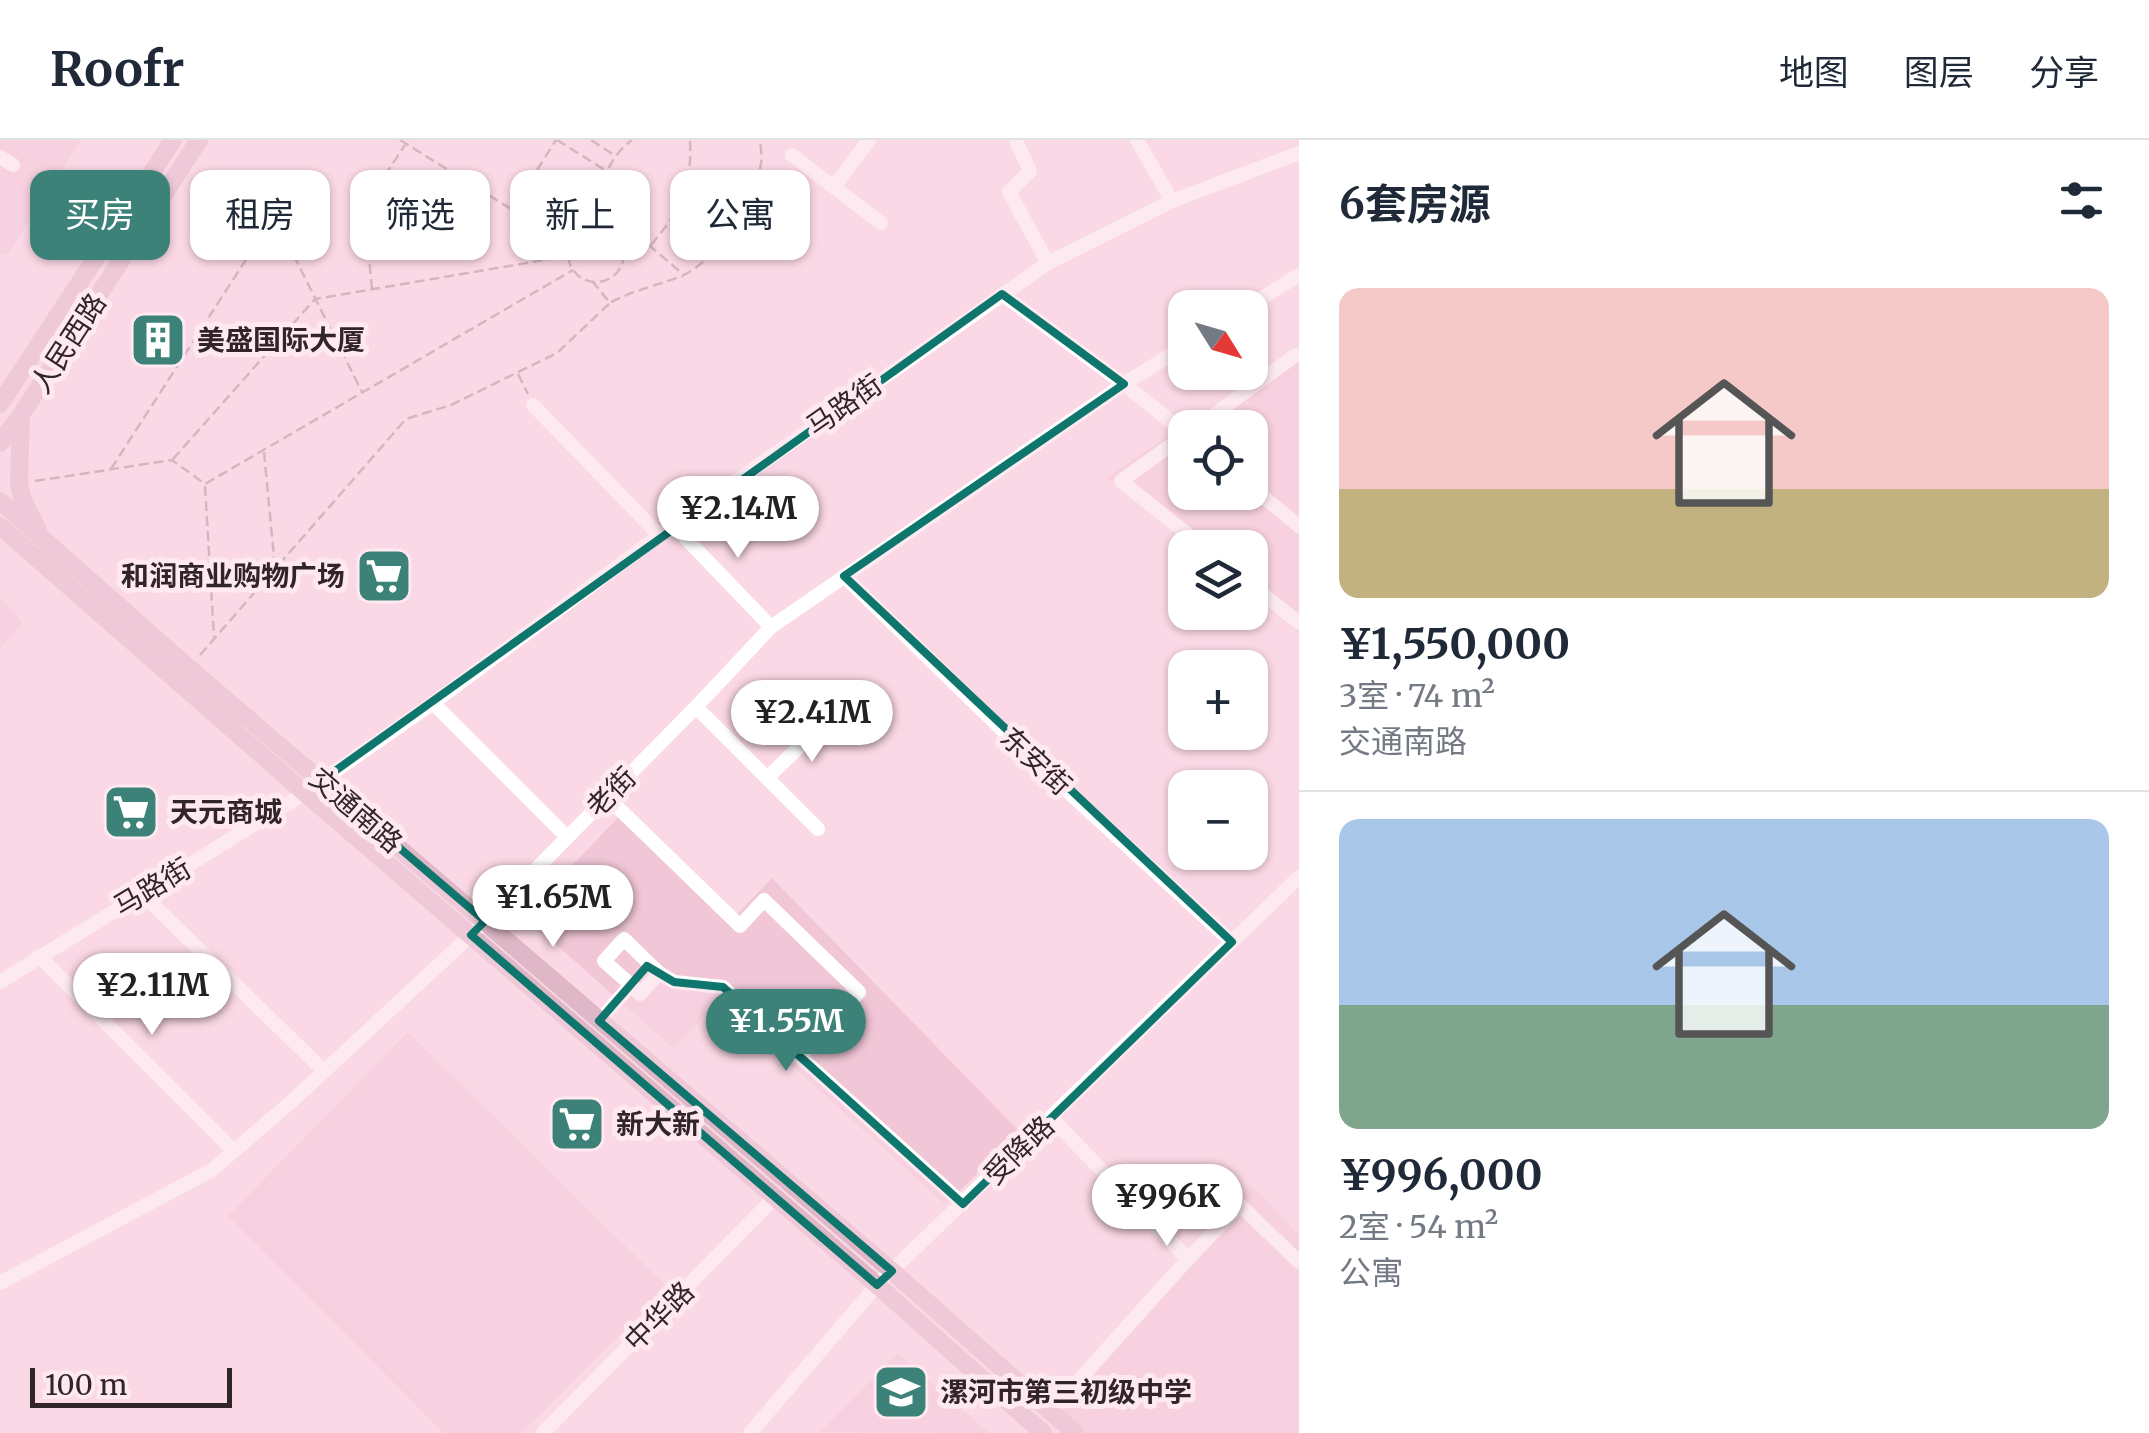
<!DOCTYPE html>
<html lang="zh">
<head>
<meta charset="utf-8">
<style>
  body { margin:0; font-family:Merriweather,"Noto Sans SC",serif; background:#f2f2f3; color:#1f2937; height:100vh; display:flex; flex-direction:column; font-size:38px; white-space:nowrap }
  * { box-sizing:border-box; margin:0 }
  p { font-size:32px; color:#747a83 }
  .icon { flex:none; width:55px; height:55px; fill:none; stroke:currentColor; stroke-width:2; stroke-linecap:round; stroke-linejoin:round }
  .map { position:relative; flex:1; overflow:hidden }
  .side { display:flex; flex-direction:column; background:#fff; width:850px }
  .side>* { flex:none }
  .guide { position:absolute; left:30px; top:30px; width:950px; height:90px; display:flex; gap:20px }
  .needle { width:65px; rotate:127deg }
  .tools { position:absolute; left:1168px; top:150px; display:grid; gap:20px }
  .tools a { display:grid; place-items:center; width:100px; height:100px; border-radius:20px; background:#fff; box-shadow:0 2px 8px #0004; font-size:50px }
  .scale { position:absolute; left:30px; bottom:25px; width:202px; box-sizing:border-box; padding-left:10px; border:5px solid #32252a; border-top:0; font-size:28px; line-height:35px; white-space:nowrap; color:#32252a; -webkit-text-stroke:8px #ffe9f1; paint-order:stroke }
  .price { position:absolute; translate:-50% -85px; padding:0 22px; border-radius:35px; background:#fff; color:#222; font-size:32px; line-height:65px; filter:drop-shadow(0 2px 5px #0008) }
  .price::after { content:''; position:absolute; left:50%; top:60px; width:30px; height:22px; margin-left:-15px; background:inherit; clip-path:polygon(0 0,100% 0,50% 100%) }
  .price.active { background:#3c8278; color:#fff }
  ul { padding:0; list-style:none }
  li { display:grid; align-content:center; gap:20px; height:530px; padding:0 40px }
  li+li { border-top:2px solid #e0e1e3 }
  li span { display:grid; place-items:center; height:310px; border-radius:20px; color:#555 }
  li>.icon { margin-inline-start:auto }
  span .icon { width:180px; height:180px; fill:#fffc; stroke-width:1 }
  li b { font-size:42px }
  h2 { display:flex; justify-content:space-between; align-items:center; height:120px; padding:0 40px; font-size:42px }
  .tag { padding:0 35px; border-radius:20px; background:#fff; box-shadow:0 2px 8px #0004; font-size:35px; line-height:90px }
  .tag.active { background:#3c8278; color:#fff }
  header { display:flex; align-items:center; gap:60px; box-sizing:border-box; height:140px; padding:0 50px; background:#fff; border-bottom:2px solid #e0e1e3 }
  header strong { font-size:48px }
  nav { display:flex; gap:55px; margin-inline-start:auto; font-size:35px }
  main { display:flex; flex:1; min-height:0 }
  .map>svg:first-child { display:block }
  .built { fill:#f1c7d7; fill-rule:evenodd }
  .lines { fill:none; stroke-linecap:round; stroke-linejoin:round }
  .path { stroke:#a58b95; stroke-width:2.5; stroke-dasharray:10 5; stroke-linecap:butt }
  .minor { stroke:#fff; stroke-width:14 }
  .major { stroke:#dfb7c6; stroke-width:18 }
  .marked { fill:none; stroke:#0f766e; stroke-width:8; stroke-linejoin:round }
  .labels { text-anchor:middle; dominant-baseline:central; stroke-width:10; stroke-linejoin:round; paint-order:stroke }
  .poi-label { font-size:28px; font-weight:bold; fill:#32252a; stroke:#ffe9f1; text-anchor:start }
  .street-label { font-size:28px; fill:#32252a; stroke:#ffe9f1 }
</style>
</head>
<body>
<header>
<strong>Roofr</strong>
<nav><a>地图</a><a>图层</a><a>分享</a></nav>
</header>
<main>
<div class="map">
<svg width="1299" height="1293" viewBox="0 0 1299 1293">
  <rect width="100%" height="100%" fill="#fbd8e5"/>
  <g class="built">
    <path d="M0 0H80L8 114H0Z"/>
    <path d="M1299 207V493L1250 453V408L1193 407 1106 338ZM1185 288H1250V352H1185Z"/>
    <path d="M0 458 23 483 0 508Z"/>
    <path d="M627 668 737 774 772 738 1019 991 946 1065 720 861 673 908 524 776Z"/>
    <path d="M408 892 668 1148 520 1293H444L228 1076Z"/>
    <path d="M1251 1045 1299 1095V1293H1085L1048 1262Z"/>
    <path d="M898 1213 989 1293 820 1292Z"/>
  </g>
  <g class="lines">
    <g class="path">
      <path d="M400 0 569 105"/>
      <path d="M557 0 605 30"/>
      <path d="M591 0 614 15"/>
      <path d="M513 68 556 0"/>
      <path d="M594 86C602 52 602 22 632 0"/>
      <circle cx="596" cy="114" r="28"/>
      <path d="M621 102 638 98 650 106 684 135C721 115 753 66 761 24 762 17 761 8 760 0"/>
      <path d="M651 105C682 68 692 49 690 0"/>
      <path d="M372 149 364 67 405 5"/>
      <path d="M611 162 631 153 683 136"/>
      <path d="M518 234 528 254"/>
      <path d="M264 312 275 428"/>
      <path d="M173 319 315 159 568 116"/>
      <path d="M111 329 274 76 362 252"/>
      <path d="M35 341 172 320 205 344 573 130"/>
      <path d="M205 346 214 497"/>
      <path d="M200 515 406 279 451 265 557 213 610 163 593 142"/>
    </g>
    <g class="minor">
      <path d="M1137 0 1172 61"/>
      <path d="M1016 1 1030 31 1009 52 1048 123"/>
      <path d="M792 15 881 83"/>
      <path d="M0 17 13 25"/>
      <path d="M834 47 869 0"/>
      <path d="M1002 154 1124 244 1185 293"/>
      <path d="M1246 168 1299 135"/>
      <path d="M533 265 659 395"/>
      <path d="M1195 288 1296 215"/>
      <path d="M1185 295 1121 341 1205 408"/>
      <path d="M1250 346 1299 386"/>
      <path d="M673 385 771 487"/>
      <path d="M844 436 1029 616 1232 802"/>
      <path d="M1250 444 1299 483"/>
      <path d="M433 563 567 697"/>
      <path d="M696 567 818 689"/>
      <path d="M767 638 827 580"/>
      <path d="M321 641 433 563 673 385 1048 123 1172 61 1299 13"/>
      <path d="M607 657 740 786 764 760 859 852 800 916"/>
      <path d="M141 753 324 931"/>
      <path d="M39 816 234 1011"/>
      <path d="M0 842 305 653"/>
      <path d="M631 845 640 854 659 833"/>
      <path d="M599 881 631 845 604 821 624 799 659 833 674 842 723 847 963 1064"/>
      <path d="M1051 978 1188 1119"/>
      <path d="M0 1143 212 1030 291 962 471 795 696 567 771 487 1124 244 1185 206"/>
      <path d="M1051 1271 1188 1119 1240 1065 1299 1122"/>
      <path d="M543 1293 774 1058"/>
      <path d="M750 1293 877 1145 1299 737"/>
    </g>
    <g class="major">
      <path d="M0 264 173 0"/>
      <path d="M21 276 19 343 22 358 38 390"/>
      <path d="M0 303 21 275 199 0"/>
      <path d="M0 361 189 528 892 1131 1075 1293"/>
      <path d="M0 386 305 653 877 1145 1043 1293"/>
    </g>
  </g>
  <path d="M0 0H1299V1293H0ZM1002 154 1124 244 844 436 1232 802 963 1064 723 847 674 842 647 826 599 881 892 1131 877 1145 471 795 485 781 321 641Z" fill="#fbd8e5" fill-opacity=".55" fill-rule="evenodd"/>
  <path class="marked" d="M1002 154 1124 244 844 436 1232 802 963 1064 723 847 674 842 647 826 599 881 892 1131 877 1145 471 795 485 781 321 641Z"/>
  <defs>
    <g id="building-square" transform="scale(2.875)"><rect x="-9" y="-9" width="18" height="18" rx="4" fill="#3c8278" stroke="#ffe9f1"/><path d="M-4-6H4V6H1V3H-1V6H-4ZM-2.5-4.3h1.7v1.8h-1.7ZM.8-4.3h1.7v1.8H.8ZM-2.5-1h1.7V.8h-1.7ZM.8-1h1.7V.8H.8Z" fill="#fff"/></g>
    <g id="supermarket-square" transform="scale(2.875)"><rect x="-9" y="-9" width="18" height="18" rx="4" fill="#3c8278" stroke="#ffe9f1"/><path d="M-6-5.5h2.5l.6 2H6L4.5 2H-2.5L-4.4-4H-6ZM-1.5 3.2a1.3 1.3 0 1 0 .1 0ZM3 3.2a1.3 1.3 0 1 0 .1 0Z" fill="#fff"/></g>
    <g id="school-square" transform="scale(2.875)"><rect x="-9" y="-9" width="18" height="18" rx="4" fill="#3c8278" stroke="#ffe9f1"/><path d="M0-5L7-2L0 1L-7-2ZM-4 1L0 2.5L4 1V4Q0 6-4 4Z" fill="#fff"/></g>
  </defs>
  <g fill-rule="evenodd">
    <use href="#building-square" x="158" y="200"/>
    <use href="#supermarket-square" x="384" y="436"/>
    <use href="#supermarket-square" x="131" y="672"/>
    <use href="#supermarket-square" x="577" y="984"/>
    <use href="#school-square" x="901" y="1252"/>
  </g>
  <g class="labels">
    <g class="poi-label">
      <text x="197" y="200">美盛国际大厦</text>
      <text x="345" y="436" text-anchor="end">和润商业购物广场</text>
      <text x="170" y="672">天元商城</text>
      <text x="616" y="984">新大新</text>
      <text x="940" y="1252">漯河市第三初级中学</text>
    </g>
    <g class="street-label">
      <text transform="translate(68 203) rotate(-57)">人民西路</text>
      <text transform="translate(844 265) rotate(-35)">马路街</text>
      <text transform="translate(1036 621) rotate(43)">东安街</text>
      <text transform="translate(611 652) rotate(-45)">老街</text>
      <text transform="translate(356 670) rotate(41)">交通南路</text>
      <text transform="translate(152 747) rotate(-31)">马路街</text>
      <text transform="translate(1019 1010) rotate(-44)">受降路</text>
      <text transform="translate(659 1176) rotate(-45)">中华路</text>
    </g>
  </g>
</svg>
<div class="tools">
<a><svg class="needle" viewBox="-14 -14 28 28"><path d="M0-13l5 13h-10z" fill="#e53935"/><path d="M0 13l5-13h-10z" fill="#747a83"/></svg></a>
<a><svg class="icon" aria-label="locate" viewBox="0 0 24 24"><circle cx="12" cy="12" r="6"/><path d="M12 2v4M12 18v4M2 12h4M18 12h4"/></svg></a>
<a><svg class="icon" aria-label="layers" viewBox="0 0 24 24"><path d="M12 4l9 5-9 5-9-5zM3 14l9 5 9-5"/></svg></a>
<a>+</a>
<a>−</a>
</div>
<div class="scale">100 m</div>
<b class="price" style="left:738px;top:421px">¥2.14M</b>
<b class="price" style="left:812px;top:625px">¥2.41M</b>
<b class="price" style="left:553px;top:810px">¥1.65M</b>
<b class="price" style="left:152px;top:898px">¥2.11M</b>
<b class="price active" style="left:786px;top:934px">¥1.55M</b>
<b class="price" style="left:1167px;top:1109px">¥996K</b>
<div class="guide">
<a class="tag active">买房</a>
<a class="tag">租房</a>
<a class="tag">筛选</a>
<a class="tag">新上</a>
<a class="tag">公寓</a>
</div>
</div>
<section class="side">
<h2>6套房源<svg class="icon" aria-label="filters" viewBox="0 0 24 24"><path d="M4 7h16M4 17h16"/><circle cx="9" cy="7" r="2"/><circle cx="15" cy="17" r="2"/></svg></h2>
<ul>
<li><span style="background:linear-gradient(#f6c9c9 65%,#c2b280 0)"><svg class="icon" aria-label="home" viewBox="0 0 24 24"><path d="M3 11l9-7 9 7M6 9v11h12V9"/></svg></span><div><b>¥1,550,000</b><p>3室 · 74 m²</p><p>交通南路</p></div></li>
<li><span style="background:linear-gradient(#a9c7e8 60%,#7fa58c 0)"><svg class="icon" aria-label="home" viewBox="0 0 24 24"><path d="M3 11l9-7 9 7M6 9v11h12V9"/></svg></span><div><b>¥996,000</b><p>2室 · 54 m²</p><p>公寓</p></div></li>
</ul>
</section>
</main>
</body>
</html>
